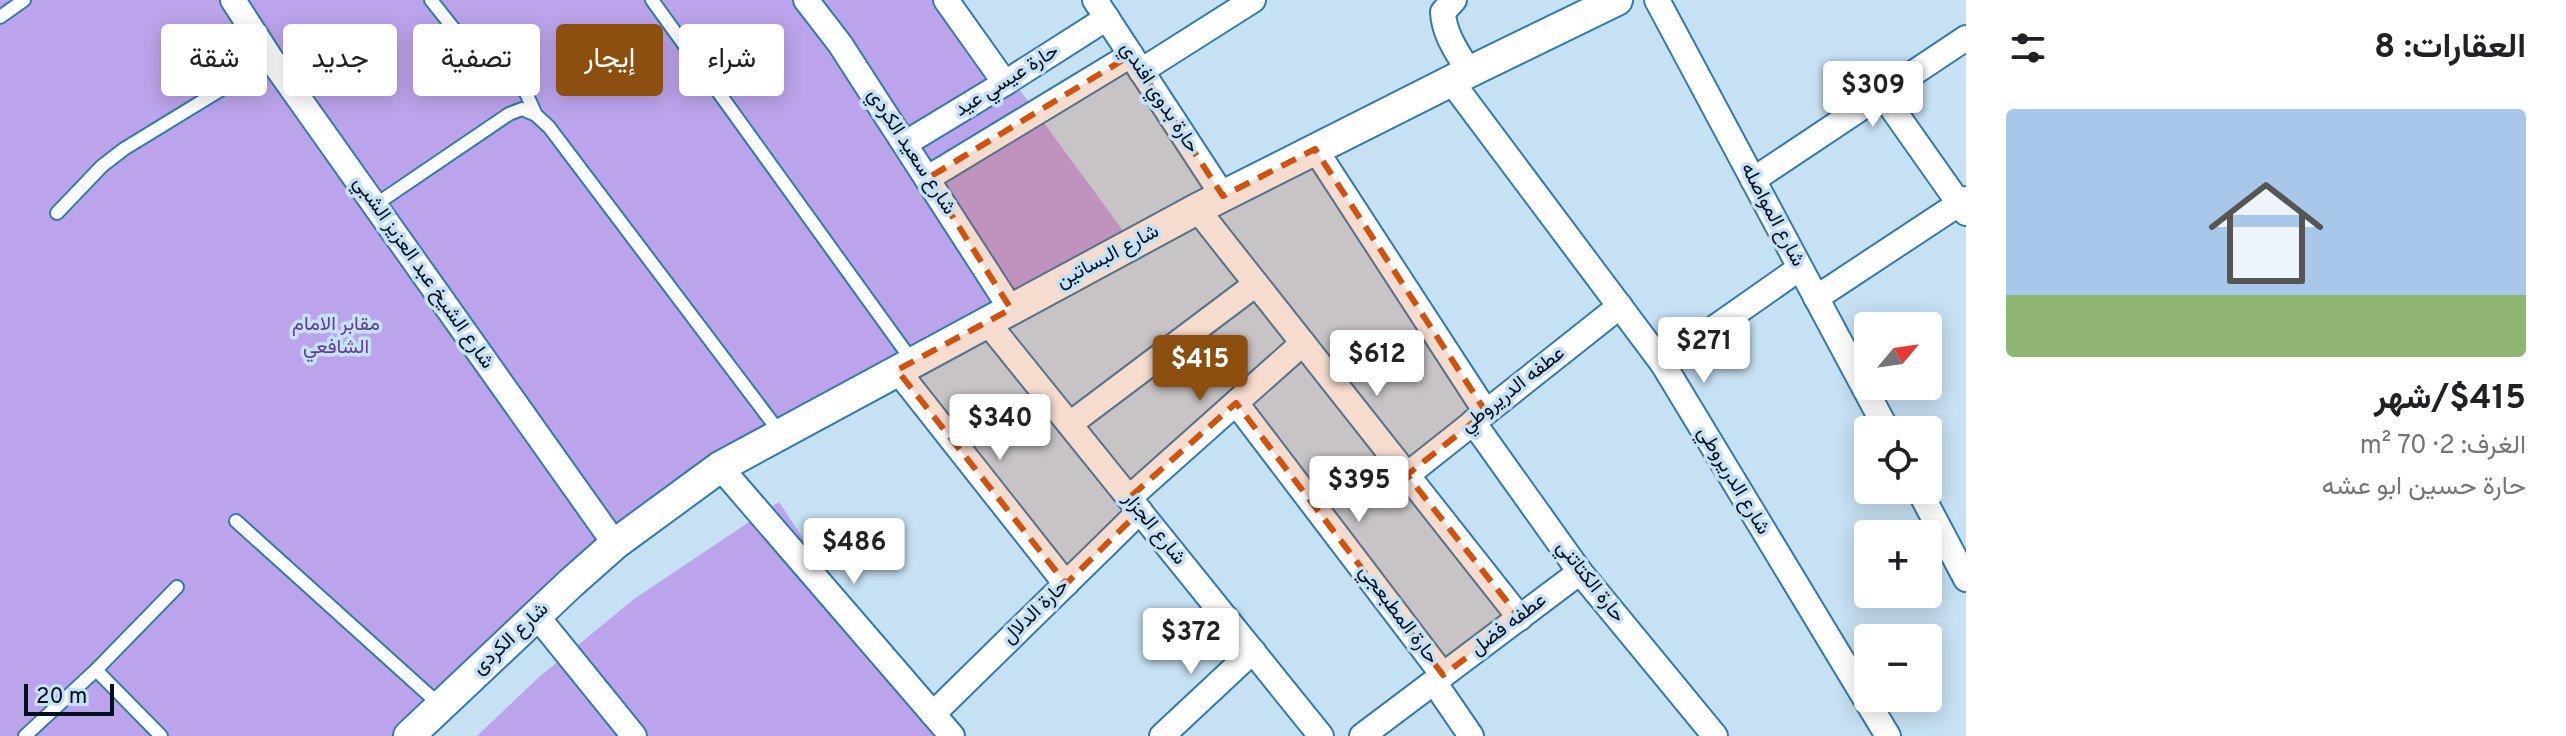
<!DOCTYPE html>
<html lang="ar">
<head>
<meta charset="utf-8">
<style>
  body { margin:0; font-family:Overpass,Vazirmatn,sans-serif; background:#f6f6f6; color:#202124; direction:rtl; height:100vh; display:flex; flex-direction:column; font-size:30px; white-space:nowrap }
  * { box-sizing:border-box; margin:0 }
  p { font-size:26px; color:#757577 }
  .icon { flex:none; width:44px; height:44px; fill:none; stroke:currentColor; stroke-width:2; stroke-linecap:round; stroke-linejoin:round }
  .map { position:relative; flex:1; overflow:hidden; direction:ltr }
  .sheet { display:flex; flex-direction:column; background:#fff; width:600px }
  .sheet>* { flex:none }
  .hud { position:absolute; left:24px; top:24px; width:760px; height:72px; direction:rtl; display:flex; gap:16px }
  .needle { width:52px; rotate:61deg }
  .buttons { position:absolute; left:1854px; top:312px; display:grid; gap:16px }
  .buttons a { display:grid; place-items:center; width:88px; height:88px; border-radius:8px; background:#fff; box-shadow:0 4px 20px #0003; font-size:40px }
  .scale { position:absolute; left:24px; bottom:20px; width:90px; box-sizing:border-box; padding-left:8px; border:4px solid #00101d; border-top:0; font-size:22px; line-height:28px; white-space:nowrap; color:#00101d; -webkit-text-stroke:6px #c6e1f4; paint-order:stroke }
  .price { position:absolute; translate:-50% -68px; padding:0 18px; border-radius:8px; background:#fff; color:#222; font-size:26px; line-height:52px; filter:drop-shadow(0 2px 4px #0008) }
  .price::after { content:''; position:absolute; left:50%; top:48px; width:24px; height:18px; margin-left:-12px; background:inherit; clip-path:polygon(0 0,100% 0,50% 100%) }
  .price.current { background:#8c4f10; color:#fff }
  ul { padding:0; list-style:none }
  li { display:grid; align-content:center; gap:16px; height:424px; padding:0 40px }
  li+li { border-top:2px solid #e0e0e0 }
  li span { display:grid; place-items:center; height:248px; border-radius:8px; color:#555 }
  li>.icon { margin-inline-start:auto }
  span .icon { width:144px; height:144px; fill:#fffc; stroke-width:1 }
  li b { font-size:34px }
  h2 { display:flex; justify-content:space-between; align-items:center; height:96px; padding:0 40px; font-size:34px }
  .tag { padding:0 28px; border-radius:8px; background:#fff; box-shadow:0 4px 20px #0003; font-size:28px; line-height:72px }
  .tag.current { background:#8c4f10; color:#fff }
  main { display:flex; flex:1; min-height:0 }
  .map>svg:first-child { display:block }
  .green { fill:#bca4ec }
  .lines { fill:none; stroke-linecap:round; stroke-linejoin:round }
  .service-casing { stroke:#347aa6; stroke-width:16 }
  .minor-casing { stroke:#347aa6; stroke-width:28 }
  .tertiary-casing { stroke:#347aa6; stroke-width:34 }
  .service { stroke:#fff; stroke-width:12 }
  .minor { stroke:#fff; stroke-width:24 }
  .tertiary { stroke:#fff; stroke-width:30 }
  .marked { fill:#d1520e; fill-opacity:0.2; stroke:#d1520e; stroke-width:6; stroke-dasharray:16 10; stroke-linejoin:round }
  .labels { text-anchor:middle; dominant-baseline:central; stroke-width:7; stroke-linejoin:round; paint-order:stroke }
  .street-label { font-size:20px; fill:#00101d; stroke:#c6e1f4 }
  .park-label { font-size:20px; fill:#613c96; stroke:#c6e1f4 }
</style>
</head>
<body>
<main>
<section class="sheet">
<h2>العقارات: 8<svg class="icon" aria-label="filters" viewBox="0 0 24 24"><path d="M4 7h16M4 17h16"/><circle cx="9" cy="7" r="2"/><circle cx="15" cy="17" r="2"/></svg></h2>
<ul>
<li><span style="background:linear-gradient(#a9c7e8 75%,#8fb573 0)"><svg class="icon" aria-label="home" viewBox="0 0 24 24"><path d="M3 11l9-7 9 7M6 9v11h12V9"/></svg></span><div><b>$415/شهر</b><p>الغرف: 2 · 70 m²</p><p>حارة حسين ابو عشه</p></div></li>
</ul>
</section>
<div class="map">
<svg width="1966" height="736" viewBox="0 0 1966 736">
  <rect width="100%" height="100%" fill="#c6e1f4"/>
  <g class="green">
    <path d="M0 0H954L1129 239 704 471 400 736H0Z"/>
    <path d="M779 502 935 736H477L538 678 634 599Z"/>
  </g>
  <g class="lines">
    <g class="service-casing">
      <g id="service">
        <path d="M431 0 465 43 496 62 515 79 526 93 536 115"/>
        <path d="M652 0 913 362"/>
        <path d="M0 17 24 0"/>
        <path d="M375 205 509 114 522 109 536 115 549 127 781 434"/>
        <path d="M57 213 102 166 124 149 271 59"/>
        <path d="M236 521 441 706"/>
        <path d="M96 670 161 736"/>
        <path d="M25 736 96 670 177 587"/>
      </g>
    </g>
    <g class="minor-casing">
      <g id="minor">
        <path d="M233 0 271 59 615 544"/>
        <path d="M806 0 840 44 1011 309"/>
        <path d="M946 0 1005 83"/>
        <path d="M1095 0 1223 196"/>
        <path d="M1454 0 1443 12C1444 35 1458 53 1469 72"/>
        <path d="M1657 0 1887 430"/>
        <path d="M1141 71 1253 0"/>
        <path d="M1451 81 1663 364 1888 736"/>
        <path d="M1882 94 1966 213"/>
        <path d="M906 143 1005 83 1107 18"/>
        <path d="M1315 149 1486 412"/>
        <path d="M928 178 1131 55"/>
        <path d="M1753 180 1966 38"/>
        <path d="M1197 209 1520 618"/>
        <path d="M1816 298 1966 199"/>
        <path d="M987 322 1321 736"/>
        <path d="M1663 364 1800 268"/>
        <path d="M897 370 1066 584"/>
        <path d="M1236 403 1443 675"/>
        <path d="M1473 422 1580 572 1715 736"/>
        <path d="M1070 424 1256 284"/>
        <path d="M720 467 952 736"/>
        <path d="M1407 475 1620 306"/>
        <path d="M1919 490 1966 579"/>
        <path d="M1129 498 1303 343"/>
        <path d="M536 615 634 736"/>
        <path d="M1434 682 1471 736"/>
        <path d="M933 714 1140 511"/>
        <path d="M1162 736 1253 651"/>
        <path d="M1362 736 1580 572"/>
      </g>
    </g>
    <g class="tertiary-casing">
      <path id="tertiary" d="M409 736 571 583 615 544 720 467 1197 209 1469 72 1617 0"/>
    </g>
    <use href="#service" class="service"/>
    <use href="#minor" class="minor"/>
    <use href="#tertiary" class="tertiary"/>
  </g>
  <path class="marked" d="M1131 55 1223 196 1315 149 1486 412 1407 475 1520 618 1443 675 1236 403 1129 498 1140 511 1066 584 897 370 1011 309 928 178Z"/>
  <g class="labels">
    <g class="street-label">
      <text transform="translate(1007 81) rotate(-32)">حارة عيسي عيد</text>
      <text transform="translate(1159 98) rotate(57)">حارة بدوي افندي</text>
      <text transform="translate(911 152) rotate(57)">شارع سعيد الكردي</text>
      <text transform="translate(1772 215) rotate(62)">شارع المواصله</text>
      <text transform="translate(1108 257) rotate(-28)">شارع البساتين</text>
      <text transform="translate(423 273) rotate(55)">شارع الشيخ عبد العزيز الشبي</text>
      <text transform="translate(1513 390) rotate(-38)">عطفه الدريروطي</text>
      <text transform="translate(1733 481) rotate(59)">شارع الدريروطي</text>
      <text transform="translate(1154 529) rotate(51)">شارع الجزار</text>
      <text transform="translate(1590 582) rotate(52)">حارة الكتاتني</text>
      <text transform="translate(1036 612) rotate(-44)">حارة الدلال</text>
      <text transform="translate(1398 615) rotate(53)">حارة المطبعجي</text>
      <text transform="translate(1509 625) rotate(-37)">عطفه فضل</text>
      <text transform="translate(511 639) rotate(-43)">شارع الكردى</text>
    </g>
    <g class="park-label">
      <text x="336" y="325">مقابر الامام<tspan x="336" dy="23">الشافعي</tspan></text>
    </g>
  </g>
</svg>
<div class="buttons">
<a><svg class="needle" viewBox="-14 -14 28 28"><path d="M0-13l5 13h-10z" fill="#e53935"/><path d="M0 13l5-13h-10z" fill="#757577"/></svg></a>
<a><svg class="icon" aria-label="locate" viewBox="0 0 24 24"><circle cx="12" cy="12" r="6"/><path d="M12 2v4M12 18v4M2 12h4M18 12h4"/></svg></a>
<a>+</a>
<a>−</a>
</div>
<div class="scale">20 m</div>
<b class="price" style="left:1873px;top:129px">$309</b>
<b class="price" style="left:1704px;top:385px">$271</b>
<b class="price" style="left:1377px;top:398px">$612</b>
<b class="price current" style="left:1200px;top:403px">$415</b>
<b class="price" style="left:1000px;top:462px">$340</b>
<b class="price" style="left:1359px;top:524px">$395</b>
<b class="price" style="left:854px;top:586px">$486</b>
<b class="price" style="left:1191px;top:676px">$372</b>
<div class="hud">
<a class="tag">شراء</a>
<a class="tag current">إيجار</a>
<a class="tag">تصفية</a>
<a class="tag">جديد</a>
<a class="tag">شقة</a>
</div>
</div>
</main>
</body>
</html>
